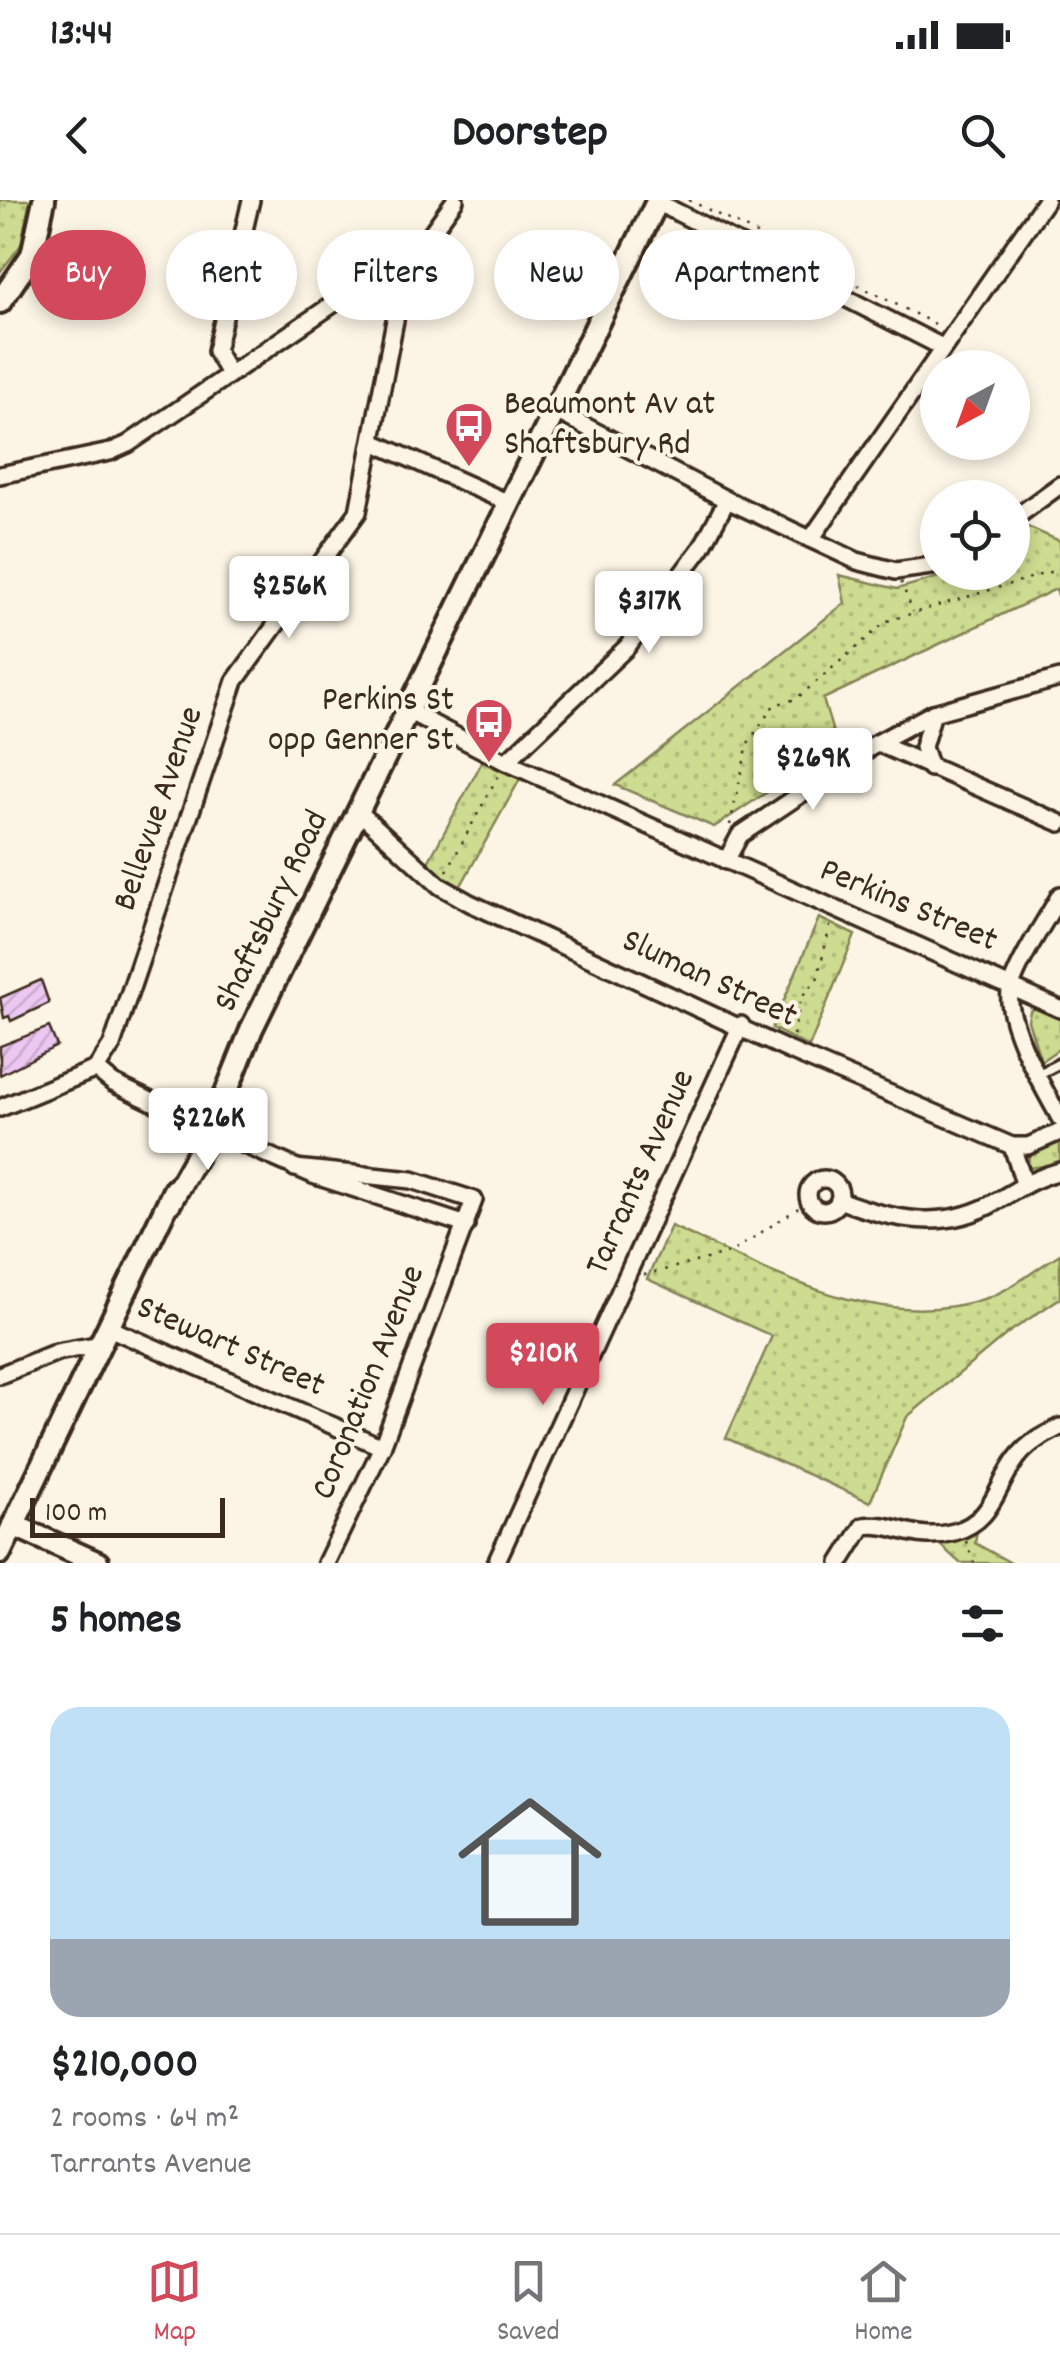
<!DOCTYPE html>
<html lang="en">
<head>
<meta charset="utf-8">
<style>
  body { margin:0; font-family:Dekko,sans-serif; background:#f2f2f2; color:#202124; height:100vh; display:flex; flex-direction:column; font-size:38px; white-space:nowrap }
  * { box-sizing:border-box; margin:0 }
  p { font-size:32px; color:#757577 }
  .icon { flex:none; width:55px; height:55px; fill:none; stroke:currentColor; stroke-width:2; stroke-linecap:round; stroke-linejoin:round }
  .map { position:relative; height:1363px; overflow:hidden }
  .drawer { display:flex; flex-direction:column; background:#fff; flex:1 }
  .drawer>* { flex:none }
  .top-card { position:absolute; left:30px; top:30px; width:1000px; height:90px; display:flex; gap:20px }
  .needle { width:65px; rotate:221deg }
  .fabs { position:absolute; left:920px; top:150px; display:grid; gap:20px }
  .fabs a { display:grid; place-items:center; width:110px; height:110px; border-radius:50%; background:#fff; box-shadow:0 5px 15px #0003; font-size:50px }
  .scale { position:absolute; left:30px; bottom:25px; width:195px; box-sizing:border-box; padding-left:10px; border:5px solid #3b2a1e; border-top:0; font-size:28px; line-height:35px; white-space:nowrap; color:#3b2a1e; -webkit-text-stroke:8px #fcf5e5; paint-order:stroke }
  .price { position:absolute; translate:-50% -85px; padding:0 22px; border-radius:10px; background:#fff; color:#222; font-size:32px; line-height:65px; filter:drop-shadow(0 2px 5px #0008) }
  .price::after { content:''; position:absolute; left:50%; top:60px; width:30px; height:22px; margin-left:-15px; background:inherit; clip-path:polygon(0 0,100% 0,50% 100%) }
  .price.on { background:#d1495b; color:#fff }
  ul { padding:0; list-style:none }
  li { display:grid; align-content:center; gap:20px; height:530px; padding:0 50px }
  li span { display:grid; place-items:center; height:310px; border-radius:30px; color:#555 }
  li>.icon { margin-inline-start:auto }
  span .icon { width:180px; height:180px; fill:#fffc; stroke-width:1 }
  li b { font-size:42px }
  h2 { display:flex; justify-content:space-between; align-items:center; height:120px; padding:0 50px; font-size:42px }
  .pill { padding:0 35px; border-radius:45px; background:#fff; box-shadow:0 5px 15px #0003; font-size:35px; line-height:90px }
  .pill.on { background:#d1495b; color:#fff }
  .status { display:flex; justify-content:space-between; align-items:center; height:70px; padding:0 50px; background:#fff; direction:ltr }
  .status svg { height:28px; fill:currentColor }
  header { display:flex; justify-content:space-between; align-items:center; height:130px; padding:0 50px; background:#fff; font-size:45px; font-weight:700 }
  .menu { display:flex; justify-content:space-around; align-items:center; height:140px; border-top:2px solid #e0e0e0; background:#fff; font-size:28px; color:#757577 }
  .menu a { display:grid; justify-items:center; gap:5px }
  .menu .on { color:#d1495b }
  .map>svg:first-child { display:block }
  .park { fill:url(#park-dots); stroke:#848357; stroke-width:2.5 }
  .building { fill:url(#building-hatch); stroke:#3b2a1e; stroke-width:2.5 }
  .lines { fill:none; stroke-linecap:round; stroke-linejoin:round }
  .lane-casing { stroke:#3b2a1e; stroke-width:15 }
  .street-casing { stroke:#3b2a1e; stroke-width:22 }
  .secondary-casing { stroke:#3b2a1e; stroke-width:28 }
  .path { stroke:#3b2a1e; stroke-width:2.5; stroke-dasharray:2.5 8; stroke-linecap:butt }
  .lane { stroke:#fcf5e5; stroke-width:8 }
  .street { stroke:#fcf5e5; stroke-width:15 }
  .secondary { stroke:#fcf5e5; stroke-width:20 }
  .labels { text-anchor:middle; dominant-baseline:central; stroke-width:8; stroke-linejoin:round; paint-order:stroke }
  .poi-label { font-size:35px; fill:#3b2a1e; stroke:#fcf5e5; text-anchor:start }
  .street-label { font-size:35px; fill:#3b2a1e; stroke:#fcf5e5 }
</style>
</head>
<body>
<div class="status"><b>13:44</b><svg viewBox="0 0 49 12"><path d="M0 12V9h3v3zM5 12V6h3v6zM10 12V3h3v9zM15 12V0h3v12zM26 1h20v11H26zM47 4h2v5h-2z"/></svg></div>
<header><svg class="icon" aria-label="back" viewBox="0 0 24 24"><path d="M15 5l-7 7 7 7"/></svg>Doorstep<svg class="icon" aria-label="search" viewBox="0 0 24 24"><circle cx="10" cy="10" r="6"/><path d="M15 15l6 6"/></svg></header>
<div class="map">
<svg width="1060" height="1363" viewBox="0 0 1060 1363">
  <defs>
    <pattern id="park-dots" width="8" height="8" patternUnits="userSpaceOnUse" patternTransform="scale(2.5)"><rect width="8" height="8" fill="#cddc90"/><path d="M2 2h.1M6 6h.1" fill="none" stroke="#b1bd7c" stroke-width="1.8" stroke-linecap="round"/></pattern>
    <pattern id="building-hatch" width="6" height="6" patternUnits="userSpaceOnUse" patternTransform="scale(2.5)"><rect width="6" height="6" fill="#ecc7f2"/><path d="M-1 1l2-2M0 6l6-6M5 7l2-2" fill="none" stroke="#cbabcf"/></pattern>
  </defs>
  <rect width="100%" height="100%" fill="#fcf5e5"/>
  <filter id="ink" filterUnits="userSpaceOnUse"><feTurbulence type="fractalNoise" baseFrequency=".01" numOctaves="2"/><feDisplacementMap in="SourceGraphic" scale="20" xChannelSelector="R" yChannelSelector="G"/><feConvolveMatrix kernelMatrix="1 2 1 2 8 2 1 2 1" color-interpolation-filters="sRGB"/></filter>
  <g filter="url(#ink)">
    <g class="park">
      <path d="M0 0H30L21 45 0 72Z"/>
      <path d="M1023 325 1060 341V401L1056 389 823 499 837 546 714 627 615 585 845 403 839 375 897 389 953 373 1012 372 1013 333Z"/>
      <path d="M482 562 520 579 459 689 424 670Z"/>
      <path d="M819 718 855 735 809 847 772 828Z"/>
      <path d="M1038 807 1060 816V848L1041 861 1028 821 1030 811Z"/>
      <path d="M1060 942V964L1028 968 1029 954Z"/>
      <path d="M671 1026C768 1069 877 1135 987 1098 1012 1089 1037 1068 1060 1054V1098L1008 1133 907 1217 870 1302 726 1238 772 1136 647 1079Z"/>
      <path d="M977 1330 975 1343 1011 1363H960L940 1345Z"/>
    </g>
    <g class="building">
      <path d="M41 780 49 803 11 821 9 816 4 818 0 798Z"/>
      <path d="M49 827 57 846 0 875V846Z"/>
    </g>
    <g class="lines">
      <g class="lane-casing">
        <path id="lane" d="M1037 875 1060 863"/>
      </g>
      <g class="street-casing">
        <g id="street">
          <path d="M657 2 942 147"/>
          <path d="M229 174 216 151 251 0"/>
          <path d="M556 211 727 300 857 361 896 371 938 365"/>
          <path d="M373 242 511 304"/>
          <path d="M0 275 110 252 128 244 361 85 375 79 402 84"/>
          <path d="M1012 320 1060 285"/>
          <path d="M811 339 1046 0"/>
          <path d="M406 510 506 562 1060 809"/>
          <path d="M877 543 1060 623"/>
          <path d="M506 562 627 447 702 347 727 300"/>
          <path d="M930 568 923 547 933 513"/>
          <path d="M358 611 440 686 470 703 790 851 1012 946H1028L1060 932"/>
          <path d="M726 661 740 635 877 543 933 513 1060 478"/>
          <path d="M1060 695C1044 724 1022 755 1011 786 1001 816 1045 891 1060 918"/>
          <path d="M96 869 112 845 235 481 358 312 402 84 417 53 455 0"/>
          <path d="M0 908 96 869 113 883 201 925"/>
          <path d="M211 930 313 975 466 1025"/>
          <path d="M1012 946 1024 983"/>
          <path d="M295 968 412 980 474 1000 382 1247 326 1363"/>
          <circle cx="824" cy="995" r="16"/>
          <path d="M839 1000C891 1020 946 1032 997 1001 1020 988 1034 978 1060 971"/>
          <path d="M109 1128 382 1247"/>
          <path d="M0 1175 57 1152 102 1144"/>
          <path d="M496 1363 741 825"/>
          <path d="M840 1363 863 1326C895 1321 914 1343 954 1332 994 1321 995 1287 1017 1258 1028 1243 1044 1235 1060 1227"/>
        </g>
      </g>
      <g class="secondary-casing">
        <g id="secondary">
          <path d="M0 102 32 55 44 0"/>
          <path d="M170 1003 211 930 252 828 658 0"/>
          <path d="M13 1325 98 1363"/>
          <path d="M0 1353 174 990"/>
        </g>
      </g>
      <g class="path">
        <path d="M689 0 935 124"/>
        <path d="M901 382 913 412"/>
        <path d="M730 625 748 543 774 505 796 499 887 421 1060 369"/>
        <path d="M447 671 500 572"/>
        <path d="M793 835 802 796 817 780 831 722"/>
        <path d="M644 1075 730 1053 809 1001"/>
        <path d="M966 1341 974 1363"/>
      </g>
      <use href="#lane" class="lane"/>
      <use href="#street" class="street"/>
      <use href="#secondary" class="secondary"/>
    </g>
  </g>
  <defs>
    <g id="bus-pin" transform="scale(2.5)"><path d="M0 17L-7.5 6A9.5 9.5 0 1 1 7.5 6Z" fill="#d1495b" stroke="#fcf5e5"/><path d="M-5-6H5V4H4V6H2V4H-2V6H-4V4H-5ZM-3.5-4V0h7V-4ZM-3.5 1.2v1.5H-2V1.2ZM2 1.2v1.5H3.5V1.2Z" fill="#fff"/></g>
  </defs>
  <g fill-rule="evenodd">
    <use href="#bus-pin" x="469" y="226"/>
    <use href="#bus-pin" x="489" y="522"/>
  </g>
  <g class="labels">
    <g class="poi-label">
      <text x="504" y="206">Beaumont Av at<tspan x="504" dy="40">Shaftsbury Rd</tspan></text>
      <text x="454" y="502" text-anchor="end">Perkins St<tspan x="454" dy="40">opp Genner St</tspan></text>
    </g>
    <g class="street-label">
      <text transform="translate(160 609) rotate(-71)">Bellevue Avenue</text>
      <text transform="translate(908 707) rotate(23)">Perkins Street</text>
      <text transform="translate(273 712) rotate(-64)">Shaftsbury Road</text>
      <text transform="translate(709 780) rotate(25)">Sluman Street</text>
      <text transform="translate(642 973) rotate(-66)">Tarrants Avenue</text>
      <text transform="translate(230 1148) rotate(24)">Stewart Street</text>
      <text transform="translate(370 1183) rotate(-68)">Coronation Avenue</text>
    </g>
  </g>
</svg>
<div class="fabs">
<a><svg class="needle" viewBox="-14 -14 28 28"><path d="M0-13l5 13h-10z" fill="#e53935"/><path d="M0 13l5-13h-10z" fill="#757577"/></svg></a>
<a><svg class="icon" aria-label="locate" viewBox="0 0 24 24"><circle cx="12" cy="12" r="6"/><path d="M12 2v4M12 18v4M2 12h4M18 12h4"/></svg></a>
</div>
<div class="scale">100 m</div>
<b class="price" style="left:289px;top:441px">$256K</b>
<b class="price" style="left:649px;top:456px">$317K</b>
<b class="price" style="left:813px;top:613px">$269K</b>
<b class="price" style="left:208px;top:973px">$226K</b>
<b class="price on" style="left:543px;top:1208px">$210K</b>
<div class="top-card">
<a class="pill on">Buy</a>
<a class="pill">Rent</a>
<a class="pill">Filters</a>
<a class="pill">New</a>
<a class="pill">Apartment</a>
</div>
</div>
<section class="drawer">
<h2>5 homes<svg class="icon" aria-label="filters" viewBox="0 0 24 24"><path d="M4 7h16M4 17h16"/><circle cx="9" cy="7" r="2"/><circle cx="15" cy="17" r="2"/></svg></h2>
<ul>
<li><span style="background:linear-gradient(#bfe0f5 75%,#9aa5b1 0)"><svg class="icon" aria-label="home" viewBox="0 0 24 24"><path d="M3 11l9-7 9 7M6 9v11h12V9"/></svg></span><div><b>$210,000</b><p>2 rooms · 64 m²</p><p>Tarrants Avenue</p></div></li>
</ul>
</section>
<nav class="menu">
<a class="on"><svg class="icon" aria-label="map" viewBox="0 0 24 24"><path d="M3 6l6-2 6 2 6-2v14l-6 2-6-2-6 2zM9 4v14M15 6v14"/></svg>Map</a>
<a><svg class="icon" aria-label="saved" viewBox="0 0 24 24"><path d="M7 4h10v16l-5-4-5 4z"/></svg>Saved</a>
<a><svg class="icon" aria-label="home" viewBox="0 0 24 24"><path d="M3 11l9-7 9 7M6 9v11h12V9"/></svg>Home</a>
</nav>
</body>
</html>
